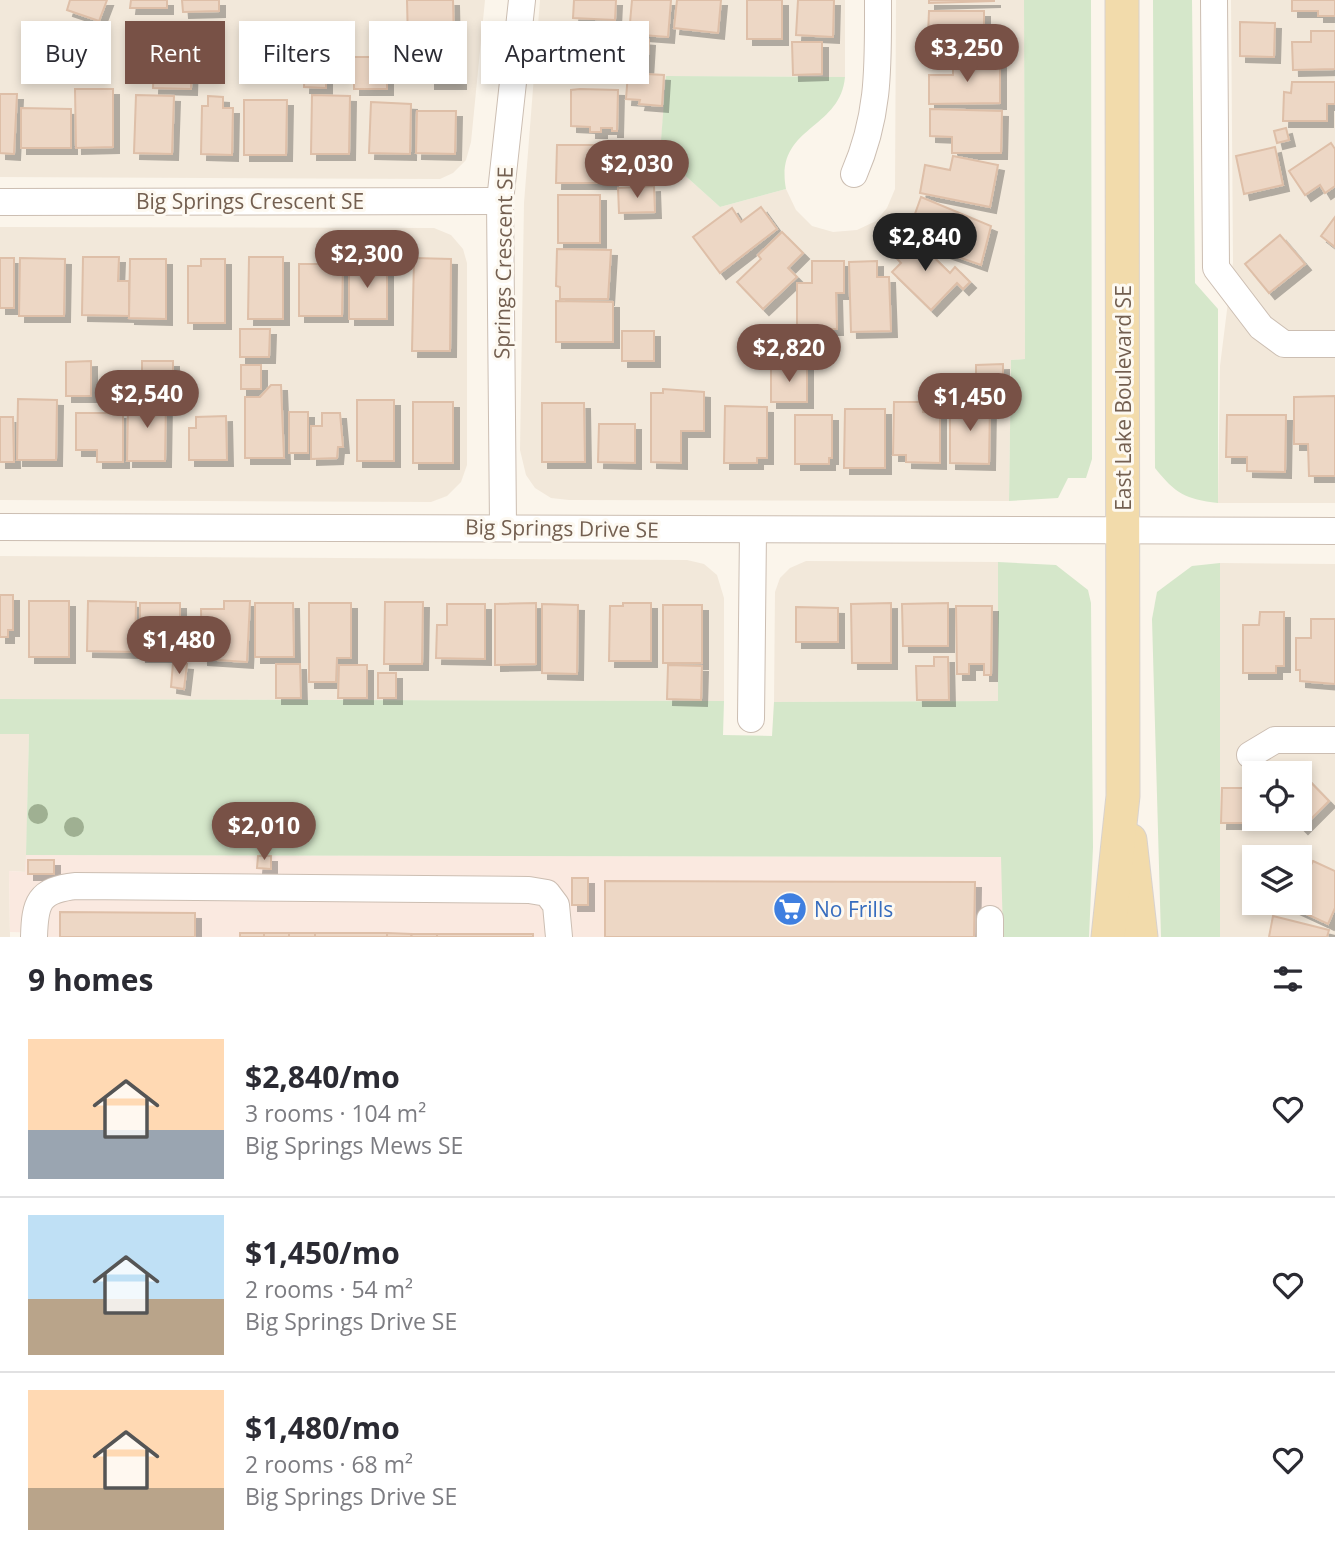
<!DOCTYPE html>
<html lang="en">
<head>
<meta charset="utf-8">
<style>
  body { margin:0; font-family:"Open Sans",sans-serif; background:#f7f7f7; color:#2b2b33; height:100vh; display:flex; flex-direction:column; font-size:26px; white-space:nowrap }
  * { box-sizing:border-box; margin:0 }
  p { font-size:23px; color:#7c7c81 }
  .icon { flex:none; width:38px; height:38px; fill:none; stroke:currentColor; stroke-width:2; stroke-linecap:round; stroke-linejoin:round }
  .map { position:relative; height:937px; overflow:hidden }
  .details { display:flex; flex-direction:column; background:#fff; flex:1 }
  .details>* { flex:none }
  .banner { position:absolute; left:21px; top:21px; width:700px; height:63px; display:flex; gap:14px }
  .buttons { position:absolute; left:1242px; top:761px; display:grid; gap:14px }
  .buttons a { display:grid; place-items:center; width:70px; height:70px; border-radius:0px; background:#fff; box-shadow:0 4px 10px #0003; font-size:35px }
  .price { position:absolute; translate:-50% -60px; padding:0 16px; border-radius:24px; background:#785146; color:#fff; font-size:23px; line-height:46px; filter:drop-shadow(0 2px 4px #0008) }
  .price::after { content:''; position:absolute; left:50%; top:42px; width:21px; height:16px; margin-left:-10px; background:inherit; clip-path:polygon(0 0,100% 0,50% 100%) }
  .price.on { background:#222; color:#fff }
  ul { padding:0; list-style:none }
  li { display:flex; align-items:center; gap:21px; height:175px; padding:0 28px }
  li+li { border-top:2px solid #e1e1e2 }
  li span { display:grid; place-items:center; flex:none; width:196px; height:140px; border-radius:0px; color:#555 }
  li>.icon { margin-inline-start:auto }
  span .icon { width:84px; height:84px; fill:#fffc; stroke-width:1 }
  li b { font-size:30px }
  h2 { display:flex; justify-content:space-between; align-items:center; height:84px; padding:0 28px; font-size:30px }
  .tag { padding:0 24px; border-radius:0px; background:#fff; box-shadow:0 4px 10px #0003; font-size:24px; line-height:63px }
  .tag.on { background:#785146; color:#fff }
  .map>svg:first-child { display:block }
  .residential { fill:#f2e8da; fill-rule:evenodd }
  .commercial { fill:#fae9e0 }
  .green { fill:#d5e7ca }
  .building { fill:#edd7c5; stroke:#debfa8; stroke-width:2; filter:url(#shadow) }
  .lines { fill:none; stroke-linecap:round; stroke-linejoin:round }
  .minor-casing { stroke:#ccbeb2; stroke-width:28 }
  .major-casing { stroke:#d8d2ce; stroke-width:35 }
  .minor { stroke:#fff; stroke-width:26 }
  .major { stroke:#f2dbab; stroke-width:33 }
  .tree { fill:#9fb092 }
  .labels { text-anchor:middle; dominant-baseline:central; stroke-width:6; stroke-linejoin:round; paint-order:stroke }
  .street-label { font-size:21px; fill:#735f50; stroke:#fdf9f1 }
  .shop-label { font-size:21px; fill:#366cbe; stroke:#fdf9f1; text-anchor:start }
</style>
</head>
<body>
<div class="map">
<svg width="1335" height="937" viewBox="0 0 1335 937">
  <defs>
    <filter id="shadow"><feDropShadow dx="6" dy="6" stdDeviation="0" flood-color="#0004"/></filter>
  </defs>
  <rect width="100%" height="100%" fill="#fbf5eb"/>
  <g class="residential">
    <path d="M0 0H485L471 142 466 160 453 173 440 179 0 177Z"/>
    <path d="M540 0H845V77L667 76 660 153 720 207 786 189 796 210 812 226 833 232 857 230 876 221 887 208 895 189 896 0H1024L1025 359 1011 360 1009 501 569 500 551 498 535 488 526 475 520 450 524 203Z"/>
    <path d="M1231 0H1335V503H1218L1220 366 1233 262Z"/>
    <path d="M0 227 434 228 451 235 463 249 467 263V465L461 482 447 496 431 502 0 500Z"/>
    <path d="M0 556 687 560 704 564 717 575 724 598V701L0 699Z"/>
    <path d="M806 561 998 562V701L774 702 775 592 780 578 790 568Z"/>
    <path d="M1220 563 1335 564V937H1220ZM1255 774H1300V819H1255ZM1255 858H1300V903H1255Z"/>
    <path d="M0 734H29L26 872 9 871 10 937H0Z"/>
  </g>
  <path class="commercial" d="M26 855 1002 857 1003 937H47L46 933 10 932 9 871 25 872Z"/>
  <g class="green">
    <path d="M1024 0H1091L1092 459 1086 478H1068L1058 498 1009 501 1011 360 1025 359Z"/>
    <path d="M1153 0H1192L1195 283 1218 309V503C1185 499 1176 494 1155 468Z"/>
    <path d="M666 76 845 77C840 131 774 126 786 189L720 207 660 153Z"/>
    <path d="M998 562 1056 565 1088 590 1091 603 1093 847 1089 937H1003L1001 857 26 855 29 734H0V699L724 701 723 735 772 736 774 702 998 701Z"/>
    <path d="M1220 563V937H1161L1152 619 1157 592 1192 566Z"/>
  </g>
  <g class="building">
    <path d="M70 0H107L99 21 67 10Z"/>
    <path d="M131 0H167V8H130Z"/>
    <path d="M182 0H219V11L183 12Z"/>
    <path d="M407 0H453L454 42 408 43Z"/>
    <path d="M574 0H616L615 20 573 18Z"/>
    <path d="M632 0H671L668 37 629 34Z"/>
    <path d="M677 0H721L718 33 674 28Z"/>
    <rect x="747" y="0" width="35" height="39"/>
    <path d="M798 0H834L833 37 796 35Z"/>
    <path d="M929 0H994V1L929 3Z"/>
    <path d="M1292 0H1335V16H1318V11H1292Z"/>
    <path d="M929 11H984V50H946L947 35H928Z"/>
    <path d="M1240 22 1275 23 1274 57 1240 56Z"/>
    <path d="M1311 31H1335V69L1293 70 1292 42H1311Z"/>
    <path d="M612 37 649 40 647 72 610 69Z"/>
    <path d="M792 42H822V74L793 75Z"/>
    <path d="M305 53 326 54V88L304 87Z"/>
    <path d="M154 55H192L191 89 153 88Z"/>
    <rect x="429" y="55" width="31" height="28"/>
    <rect x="354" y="57" width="33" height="32"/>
    <path d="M953 62H1000V103L929 104V75H953Z"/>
    <path d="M628 73 664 75 662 106 639 104 640 100 626 99Z"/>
    <path d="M1292 82H1335V104H1327V121H1283L1284 92 1291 93Z"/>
    <path d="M75 89H113V147L76 148Z"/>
    <path d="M580 89 618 90 617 131H612V128H601V132H590V127L571 126V90Z"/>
    <path d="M0 94H17L14 154 0 153Z"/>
    <path d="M136 95 174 96 172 154 134 153Z"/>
    <path d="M312 95 350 96 349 154H311Z"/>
    <path d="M208 96 223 97V108H233L232 155 201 154 202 106H208Z"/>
    <path d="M244 100H287L286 155H244Z"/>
    <path d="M371 102 411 104 410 154 369 153Z"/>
    <path d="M21 108 71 109V148H21Z"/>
    <path d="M930 109 1002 111 1001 153H952V137L930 136Z"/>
    <path d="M417 111H456L455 154 416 153Z"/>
    <path d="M1286 128 1289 140 1277 143 1274 131Z"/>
    <path d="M1331 143 1335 149V186L1325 193 1320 185 1305 195 1289 171Z"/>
    <path d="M557 145H613L612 183H556Z"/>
    <path d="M1275 147 1283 185 1244 194 1236 156Z"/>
    <path d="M953 156 998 165 990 207 920 193 925 165 950 170Z"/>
    <path d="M654 186 655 212 619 213 618 188Z"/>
    <rect x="558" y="195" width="42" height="48"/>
    <path d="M921 197 991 226 981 265 932 248 937 234 911 225Z"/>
    <path d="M761 207 777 229 720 273 693 237 732 208 741 222Z"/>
    <path d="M1335 217V247L1321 236Z"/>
    <path d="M782 232 803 253 788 268 797 277 763 309 737 282 761 259 758 255Z"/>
    <path d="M909 233 950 273 955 267 970 282 963 289 957 283 931 310 892 272 901 263 891 252Z"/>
    <path d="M1280 235 1305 264 1269 293 1245 264Z"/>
    <path d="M557 249 611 250 608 299H560V287L556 286Z"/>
    <path d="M83 257H119L118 281H129V316L82 315Z"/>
    <path d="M249 257H283V319H248Z"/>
    <rect x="0" y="258" width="14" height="50"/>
    <path d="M20 258 65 259 64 316H19Z"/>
    <path d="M414 258 451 259 450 351H412Z"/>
    <path d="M130 259H166V319L129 318Z"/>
    <path d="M201 259H225V323H188V266H201Z"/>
    <path d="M349 259 374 260V267H387V319H349Z"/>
    <path d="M812 261H844V293H836L837 329H797V283H812Z"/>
    <path d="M877 261V277H889L891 331 851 332 849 262Z"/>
    <path d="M299 264H343L342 316H299Z"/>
    <path d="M556 301 613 302V342H556Z"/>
    <path d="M240 329H270L269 357H240Z"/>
    <rect x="622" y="331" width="32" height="30"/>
    <path d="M91 361V396H66V362Z"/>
    <path d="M142 361H173V392L151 393V373H142Z"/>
    <path d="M1003 364V396H976V365Z"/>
    <rect x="241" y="365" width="20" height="24"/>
    <rect x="771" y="365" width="36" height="37"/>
    <path d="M271 385H281L284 458H245V397H260Z"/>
    <path d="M663 389 704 392V431H681V463L651 462V393H663Z"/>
    <path d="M145 396 166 399 165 461H127L128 410H133V399L145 400Z"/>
    <path d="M1335 396V476H1309L1308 444H1294V397Z"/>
    <path d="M18 399 57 400 56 460H17Z"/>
    <rect x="357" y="400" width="37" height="61"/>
    <rect x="413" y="402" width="40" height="61"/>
    <path d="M894 402H923V412L940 413V463L906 462V455H893Z"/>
    <path d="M950 402 990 403 989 464 950 463Z"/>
    <path d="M542 403H584L585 462H542Z"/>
    <path d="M725 406 767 407V458H757V463H724Z"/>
    <path d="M845 409H885V468H844Z"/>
    <rect x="289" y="412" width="19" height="41"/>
    <path d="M76 413H123V462H97V450H76Z"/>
    <path d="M322 413H340L343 447H338L337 458 311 459V426H322Z"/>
    <path d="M795 415H832V458H829V464H795Z"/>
    <path d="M1227 415H1286L1285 472 1247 471V457H1226Z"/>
    <path d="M226 416 227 460H189V428H196V417Z"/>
    <path d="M0 417H13L14 462H0Z"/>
    <path d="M599 424H635V463L598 462Z"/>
    <path d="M0 595H13V630H8V637H0Z"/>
    <rect x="29" y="601" width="40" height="56"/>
    <path d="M88 601 136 602 135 652 87 651Z"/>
    <path d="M224 601H250L247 662 202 659 201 609H224Z"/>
    <path d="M385 602H423L422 664H384Z"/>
    <rect x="140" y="603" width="40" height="53"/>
    <path d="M255 603H293L294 657H255Z"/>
    <path d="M309 603H351V658H337L336 682H309Z"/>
    <path d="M536 603V664L495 665V604Z"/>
    <path d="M623 603H651V661H609L610 606H623Z"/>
    <path d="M891 603V663H852L851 604Z"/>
    <path d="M948 603V646H903L902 604Z"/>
    <path d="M447 604H485V659L436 658 437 625H447Z"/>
    <path d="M542 604 578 605 577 674 542 673Z"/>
    <rect x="663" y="605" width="39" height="58"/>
    <path d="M956 606H992L991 675H984V664H969V674H957Z"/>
    <path d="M796 607 838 608V642H796Z"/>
    <path d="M1260 612H1284V666H1276V673H1243V625H1259Z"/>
    <path d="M1311 619H1335V684L1300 681V670H1296V638H1311Z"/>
    <path d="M934 657H948L949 700H917L916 666H934Z"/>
    <path d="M173 663 187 664 184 689 171 687Z"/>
    <path d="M276 664H300L301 698H276Z"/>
    <path d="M339 665H367V698H338Z"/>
    <path d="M668 665 702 666 701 700 667 699Z"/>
    <rect x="378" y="673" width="18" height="25"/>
    <path d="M1293 764 1329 801 1302 828 1293 819H1300V774H1283Z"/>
    <path d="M1222 788H1255V819H1259V823H1221Z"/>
    <path d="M258 856H271V869L257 868Z"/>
    <rect x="28" y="860" width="26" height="14"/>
    <path d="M1313 861 1335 871V908L1328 924 1283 903H1300V875L1305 877Z"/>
    <rect x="572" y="878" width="16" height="27"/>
    <path d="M605 881 975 882 974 937H605Z"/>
    <path d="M60 912 195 913V937H60Z"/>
    <path d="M1273 916 1329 930 1327 937H1269Z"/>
    <rect x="240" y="933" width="24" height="4"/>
    <rect x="264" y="933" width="25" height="4"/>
    <rect x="289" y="933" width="26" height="4"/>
    <rect x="315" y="933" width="72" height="4"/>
    <path d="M387 933 412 934 411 937H387Z"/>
    <path d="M412 934H437V937H411Z"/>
    <rect x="437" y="934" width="96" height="3"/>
  </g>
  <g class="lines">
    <g class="minor-casing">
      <g id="minor">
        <path d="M1214 0 1216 268 1261 327 1284 344H1335"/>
        <path d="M854 174C880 114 878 65 878 0"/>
        <path d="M0 202 500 201"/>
        <path d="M503 526 500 201 522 0"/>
        <path d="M0 527 1335 531"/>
        <path d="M751 719 753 530"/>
        <path d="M1250 755 1275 740H1335"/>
        <path d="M34 937C35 903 38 890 76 886L529 890 547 893 556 905 559 937"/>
        <path d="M990 937V919"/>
      </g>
    </g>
    <g class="major-casing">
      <g id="major">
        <path d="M1130 840 1141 937"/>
        <path d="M1108 937 1123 796 1122 0"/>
      </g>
    </g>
    <use href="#minor" class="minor"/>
    <use href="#major" class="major"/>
  </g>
  <g class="tree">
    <circle cx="38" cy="814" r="10"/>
    <circle cx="74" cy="827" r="10"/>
  </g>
  <defs>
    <g id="supermarket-disc" transform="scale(1.75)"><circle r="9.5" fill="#3f7fe0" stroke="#fdf9f1"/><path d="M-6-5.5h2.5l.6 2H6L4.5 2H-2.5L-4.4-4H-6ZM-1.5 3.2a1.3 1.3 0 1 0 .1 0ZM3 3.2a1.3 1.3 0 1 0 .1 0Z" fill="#fff"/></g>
  </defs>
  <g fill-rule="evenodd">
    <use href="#supermarket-disc" x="790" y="909"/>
  </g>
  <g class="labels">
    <g class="street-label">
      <text x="250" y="201">Big Springs Crescent SE</text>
      <text transform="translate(503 263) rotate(-89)">Springs Crescent SE</text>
      <text transform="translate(1123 398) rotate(-90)">East Lake Boulevard SE</text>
      <text transform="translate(562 528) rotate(1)">Big Springs Drive SE</text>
    </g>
    <g class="shop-label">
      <text x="814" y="909">No Frills</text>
    </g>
  </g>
</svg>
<div class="buttons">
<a><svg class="icon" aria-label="locate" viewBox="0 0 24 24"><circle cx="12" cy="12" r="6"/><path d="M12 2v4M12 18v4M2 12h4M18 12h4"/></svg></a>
<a><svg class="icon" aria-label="layers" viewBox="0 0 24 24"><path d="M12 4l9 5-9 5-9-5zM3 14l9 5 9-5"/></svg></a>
</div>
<b class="price" style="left:967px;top:84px">$3,250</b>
<b class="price" style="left:637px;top:200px">$2,030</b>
<b class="price on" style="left:925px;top:273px">$2,840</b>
<b class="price" style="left:367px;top:290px">$2,300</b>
<b class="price" style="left:789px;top:384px">$2,820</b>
<b class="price" style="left:147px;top:430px">$2,540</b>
<b class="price" style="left:970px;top:433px">$1,450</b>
<b class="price" style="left:179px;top:676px">$1,480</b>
<b class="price" style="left:264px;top:862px">$2,010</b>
<div class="banner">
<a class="tag">Buy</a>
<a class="tag on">Rent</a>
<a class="tag">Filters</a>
<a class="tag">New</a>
<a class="tag">Apartment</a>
</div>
</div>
<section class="details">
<h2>9 homes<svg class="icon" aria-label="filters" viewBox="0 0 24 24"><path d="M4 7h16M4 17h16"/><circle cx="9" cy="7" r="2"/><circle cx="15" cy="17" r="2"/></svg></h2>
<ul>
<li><span style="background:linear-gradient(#ffd9b3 65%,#9aa5b1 0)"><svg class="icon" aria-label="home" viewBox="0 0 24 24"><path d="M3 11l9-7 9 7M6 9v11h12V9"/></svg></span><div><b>$2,840/mo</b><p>3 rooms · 104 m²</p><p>Big Springs Mews SE</p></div><svg class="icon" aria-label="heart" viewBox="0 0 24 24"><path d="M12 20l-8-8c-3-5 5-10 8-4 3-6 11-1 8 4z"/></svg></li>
<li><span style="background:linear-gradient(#bfe0f5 60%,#b9a48a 0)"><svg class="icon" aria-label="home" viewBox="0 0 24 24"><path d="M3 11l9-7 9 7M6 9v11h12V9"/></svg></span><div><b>$1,450/mo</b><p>2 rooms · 54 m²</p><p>Big Springs Drive SE</p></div><svg class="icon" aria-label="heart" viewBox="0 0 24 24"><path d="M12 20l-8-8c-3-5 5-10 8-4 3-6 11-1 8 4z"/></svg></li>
<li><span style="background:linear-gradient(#ffd9b3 70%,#b9a48a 0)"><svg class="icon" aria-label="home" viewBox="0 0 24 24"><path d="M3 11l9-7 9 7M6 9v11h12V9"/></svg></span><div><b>$1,480/mo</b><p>2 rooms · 68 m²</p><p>Big Springs Drive SE</p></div><svg class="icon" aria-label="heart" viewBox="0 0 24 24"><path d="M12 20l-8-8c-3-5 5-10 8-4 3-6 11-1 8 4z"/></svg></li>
</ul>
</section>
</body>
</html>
